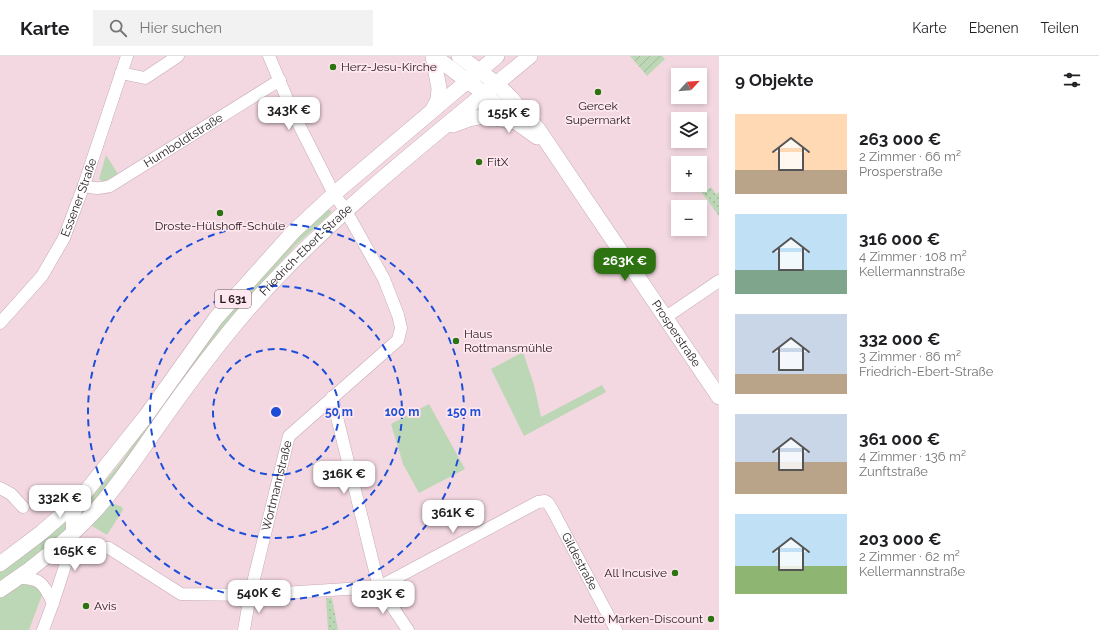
<!DOCTYPE html>
<html lang="de">
<head>
<meta charset="utf-8">
<style>
  body { margin:0; font-family:Raleway,sans-serif; background:#f2f2f2; color:#202124; height:100vh; display:flex; flex-direction:column; font-size:15px; white-space:nowrap }
  * { box-sizing:border-box; margin:0 }
  p { font-size:13px; color:#757577 }
  .icon { flex:none; width:22px; height:22px; fill:none; stroke:currentColor; stroke-width:2; stroke-linecap:round; stroke-linejoin:round }
  .map { position:relative; flex:1; overflow:hidden }
  .details { display:flex; flex-direction:column; background:#fff; width:380px }
  .details>* { flex:none }
  .needle { width:26px; rotate:64deg }
  .fabs { position:absolute; left:671px; top:12px; display:grid; gap:8px }
  .fabs a { display:grid; place-items:center; width:36px; height:36px; border-radius:0px; background:#fff; box-shadow:0 2px 6px #0003; font-size:20px }
  .price { position:absolute; translate:-50% -34px; padding:0 9px; border-radius:8px; background:#fff; color:#222; font-size:13px; line-height:26px; filter:drop-shadow(0 1px 2px #0008) }
  .price::after { content:''; position:absolute; left:50%; top:24px; width:12px; height:9px; margin-left:-6px; background:inherit; clip-path:polygon(0 0,100% 0,50% 100%) }
  .price.current { background:#2e7312; color:#fff }
  ul { padding:0; list-style:none }
  li { display:flex; align-items:center; gap:12px; height:100px; padding:0 16px }
  li span { display:grid; place-items:center; flex:none; width:112px; height:80px; border-radius:0px; color:#555 }
  li>.icon { margin-inline-start:auto }
  span .icon { width:48px; height:48px; fill:#fffc; stroke-width:1 }
  li b { font-size:17px }
  h2 { display:flex; justify-content:space-between; align-items:center; height:48px; padding:0 16px; font-size:17px }
  header { display:flex; align-items:center; gap:24px; box-sizing:border-box; height:56px; padding:0 20px; background:#fff; border-bottom:1px solid #e0e0e0 }
  header strong { font-size:19px }
  nav { display:flex; gap:22px; margin-inline-start:auto; font-size:14px }
  .search { width:280px; height:36px; background:#f2f2f2; display:flex; align-items:center; gap:10px; box-sizing:border-box; padding:0 14px; border-radius:0px; color:#757577; font-size:15px }
  main { display:flex; flex:1; min-height:0 }
  .map>svg:first-child { display:block }
  .grass { fill:#bcd7b5 }
  .park { fill:url(#park-dots) }
  .garden { fill:url(#garden-furrows) }
  .lines { fill:none; stroke-linecap:round; stroke-linejoin:round }
  .minor-casing { stroke:#c5aab3; stroke-width:13 }
  .major-casing { stroke:#c5aab3; stroke-width:16 }
  .minor { stroke:#fff; stroke-width:12 }
  .major { stroke:#fff; stroke-width:15 }
  .ring { fill:none; stroke:#1d4ed8; stroke-width:2; stroke-dasharray:7 5 }
  .poi-dot { fill:#2e7312; stroke:#fee7ee; stroke-width:1.5 }
  .labels { text-anchor:middle; dominant-baseline:central; stroke-width:3.5; stroke-linejoin:round; paint-order:stroke }
  .shield { fill:#fee7ee; stroke:#65585c; stroke-width:1 }
  .shield-label { font-size:11px; font-weight:bold; fill:#241a1d }
  .poi-label { font-size:12px; fill:#241a1d; stroke:#fee7ee; text-anchor:start }
  .street-label { font-size:12px; fill:#241a1d; stroke:#fee7ee }
  .centre { fill:#1d4ed8; stroke:#fee7ee; stroke-width:2 }
  .ring-label { font-size:12px; text-anchor:middle; font-weight:bold; fill:#1d4ed8; stroke:#fee7ee; stroke-width:3.5; stroke-linejoin:round; paint-order:stroke }
</style>
</head>
<body>
<header>
<strong>Karte</strong>
<div class="search"><svg class="icon" aria-label="search" viewBox="0 0 24 24"><circle cx="10" cy="10" r="6"/><path d="M15 15l6 6"/></svg>Hier suchen</div>
<nav><a>Karte</a><a>Ebenen</a><a>Teilen</a></nav>
</header>
<main>
<div class="map">
<svg width="719" height="574" viewBox="0 0 719 574">
  <defs>
    <pattern id="park-dots" width="8" height="8" patternUnits="userSpaceOnUse"><rect width="8" height="8" fill="#bcd7b5"/><path d="M2 2h.1M6 6h.1" fill="none" stroke="#a1b89b" stroke-width="1.8" stroke-linecap="round"/></pattern>
    <pattern id="garden-furrows" width="10" height="10" patternUnits="userSpaceOnUse"><rect width="10" height="10" fill="#bcd7b5"/><path d="M-1 1l2-2M0 10L10 0M9 11l2-2" fill="none" stroke="#a1b89b"/></pattern>
  </defs>
  <rect width="100%" height="100%" fill="#f4d8e1"/>
  <g class="grass">
    <path d="M106 99 118 118 103 126 99 123Z"/>
    <path d="M327 153 332 155 328 160 295 190 259 230 209 292 135 395 79 464V458L85 449 122 405 135 386 191 303 278 199Z"/>
    <path d="M523 296 534 329 541 361 602 329 606 336 524 380 491 313Z"/>
    <path d="M429 348 465 413 419 437 403 408 391 368Z"/>
    <path d="M112 447 122 451 123 454 107 479 92 470Z"/>
    <path d="M69 463 64 479 0 528V515L53 473Z"/>
    <path d="M33 526 42 539 29 574H0V539L19 527Z"/>
  </g>
  <g class="park">
    <path d="M711 131 716 138 719 136V160L700 134 706 135Z"/>
    <path d="M326 542H332L338 574H328Z"/>
  </g>
  <path class="garden" d="M630 0H662L665 3 647 20Z"/>
  <g class="lines">
    <g class="minor-casing">
      <g id="minor">
        <path d="M121 17 145 22 178 0"/>
        <path id="s1" d="M84 129C93 133 100 133 110 130L280 24"/>
        <path d="M666 261 719 225"/>
        <path id="s2" d="M0 267 42 220 64 182 84 129 127 0"/>
        <path d="M332 341 379 531 408 574"/>
        <path d="M0 432 11 438 23 451"/>
        <path id="s3" d="M97 491 109 492 181 538 250 539 379 531 538 446 545 445 548 447 553 455 616 574"/>
        <path d="M18 522C41 521 44 529 53 547"/>
        <path d="M43 574 53 547 65 510 72 478V466L80 443"/>
        <path id="s4" d="M244 574 250 539 289 380 398 284 401 272 398 259 384 223 346 155 334 138 294 59 269 0"/>
      </g>
    </g>
    <g class="major-casing">
      <g id="major">
        <path d="M434 0 485 38 516 66 537 81"/>
        <path id="s5" d="M459 0 497 28 510 41 538 73 719 341"/>
        <path d="M432 55 438 44 439 32 433 0"/>
        <path d="M453 69 469 63 485 60 515 66"/>
        <path d="M0 508 41 477 80 443 146 360 216 262 294 175 334 138 497 0"/>
        <path id="s6" d="M0 534C34 512 66 486 94 456 117 431 136 402 155 375 185 332 216 290 250 251 333 157 434 80 530 0"/>
      </g>
    </g>
    <use href="#minor" class="minor"/>
    <use href="#major" class="major"/>
  </g>
  <g class="ring">
    <circle cx="276" cy="356" r="63"/>
    <circle cx="276" cy="356" r="126"/>
    <circle cx="276" cy="356" r="188"/>
  </g>
  <g class="poi-dot">
    <circle cx="333" cy="11" r="4"/>
    <circle cx="598" cy="36" r="4"/>
    <circle cx="479" cy="106" r="4"/>
    <circle cx="220" cy="157" r="4"/>
    <circle cx="456" cy="285" r="4"/>
    <circle cx="675" cy="517" r="4"/>
    <circle cx="86" cy="550" r="4"/>
    <circle cx="711" cy="563" r="4"/>
  </g>
  <g class="labels">
    <rect class="shield" x="215" y="234" width="36" height="18" rx="3"/>
    <g class="shield-label">
      <text x="233" y="243">L 631</text>
    </g>
    <g class="poi-label">
      <text x="341" y="11">Herz-Jesu-Kirche</text>
      <text x="598" y="50" text-anchor="middle">Gercek<tspan x="598" dy="14">Supermarkt</tspan></text>
      <text x="487" y="106">FitX</text>
      <text x="220" y="170" text-anchor="middle">Droste-Hülshoff-Schule</text>
      <text x="464" y="278">Haus<tspan x="464" dy="14">Rottmansmühle</tspan></text>
      <text x="667" y="517" text-anchor="end">All Incusive</text>
      <text x="94" y="550">Avis</text>
      <text x="703" y="563" text-anchor="end">Netto Marken-Discount</text>
    </g>
    <g class="street-label">
      <text stroke="none"><textPath href="#s1" startOffset="113">Humboldtstraße</textPath></text>
      <text stroke="none"><textPath href="#s2" startOffset="150">Essener Straße</textPath></text>
      <text stroke="none"><textPath href="#s6" startOffset="460">Friedrich-Ebert-Straße</textPath></text>
      <text stroke="none"><textPath href="#s5" startOffset="355">Prosperstraße</textPath></text>
      <text stroke="none"><textPath href="#s4" startOffset="148">Wortmannstraße</textPath></text>
      <text stroke="none"><textPath href="#s3" startOffset="553">Gildestraße</textPath></text>
    </g>
  </g>
  <circle cx="276" cy="356" r="6" class="centre"/>
  <g class="ring-label">
    <text x="339" y="360">50 m</text>
    <text x="402" y="360">100 m</text>
    <text x="464" y="360">150 m</text>
  </g>
</svg>
<div class="fabs">
<a><svg class="needle" viewBox="-14 -14 28 28"><path d="M0-13l5 13h-10z" fill="#e53935"/><path d="M0 13l5-13h-10z" fill="#757577"/></svg></a>
<a><svg class="icon" aria-label="layers" viewBox="0 0 24 24"><path d="M12 4l9 5-9 5-9-5zM3 14l9 5 9-5"/></svg></a>
<a>+</a>
<a>−</a>
</div>
<b class="price" style="left:289px;top:75px">343K €</b>
<b class="price" style="left:509px;top:78px">155K €</b>
<b class="price current" style="left:625px;top:226px">263K €</b>
<b class="price" style="left:344px;top:439px">316K €</b>
<b class="price" style="left:60px;top:463px">332K €</b>
<b class="price" style="left:453px;top:478px">361K €</b>
<b class="price" style="left:75px;top:516px">165K €</b>
<b class="price" style="left:259px;top:558px">540K €</b>
<b class="price" style="left:383px;top:559px">203K €</b>
</div>
<section class="details">
<h2>9 Objekte<svg class="icon" aria-label="filters" viewBox="0 0 24 24"><path d="M4 7h16M4 17h16"/><circle cx="9" cy="7" r="2"/><circle cx="15" cy="17" r="2"/></svg></h2>
<ul>
<li><span style="background:linear-gradient(#ffd9b3 70%,#b9a48a 0)"><svg class="icon" aria-label="home" viewBox="0 0 24 24"><path d="M3 11l9-7 9 7M6 9v11h12V9"/></svg></span><div><b>263 000 €</b><p>2 Zimmer · 66 m²</p><p>Prosperstraße</p></div></li>
<li><span style="background:linear-gradient(#bfe0f5 70%,#7fa58c 0)"><svg class="icon" aria-label="home" viewBox="0 0 24 24"><path d="M3 11l9-7 9 7M6 9v11h12V9"/></svg></span><div><b>316 000 €</b><p>4 Zimmer · 108 m²</p><p>Kellermannstraße</p></div></li>
<li><span style="background:linear-gradient(#c9d6e8 75%,#b9a48a 0)"><svg class="icon" aria-label="home" viewBox="0 0 24 24"><path d="M3 11l9-7 9 7M6 9v11h12V9"/></svg></span><div><b>332 000 €</b><p>3 Zimmer · 86 m²</p><p>Friedrich-Ebert-Straße</p></div></li>
<li><span style="background:linear-gradient(#c9d6e8 60%,#b9a48a 0)"><svg class="icon" aria-label="home" viewBox="0 0 24 24"><path d="M3 11l9-7 9 7M6 9v11h12V9"/></svg></span><div><b>361 000 €</b><p>4 Zimmer · 136 m²</p><p>Zunftstraße</p></div></li>
<li><span style="background:linear-gradient(#bfe0f5 65%,#8fb573 0)"><svg class="icon" aria-label="home" viewBox="0 0 24 24"><path d="M3 11l9-7 9 7M6 9v11h12V9"/></svg></span><div><b>203 000 €</b><p>2 Zimmer · 62 m²</p><p>Kellermannstraße</p></div></li>
</ul>
</section>
</main>
</body>
</html>
